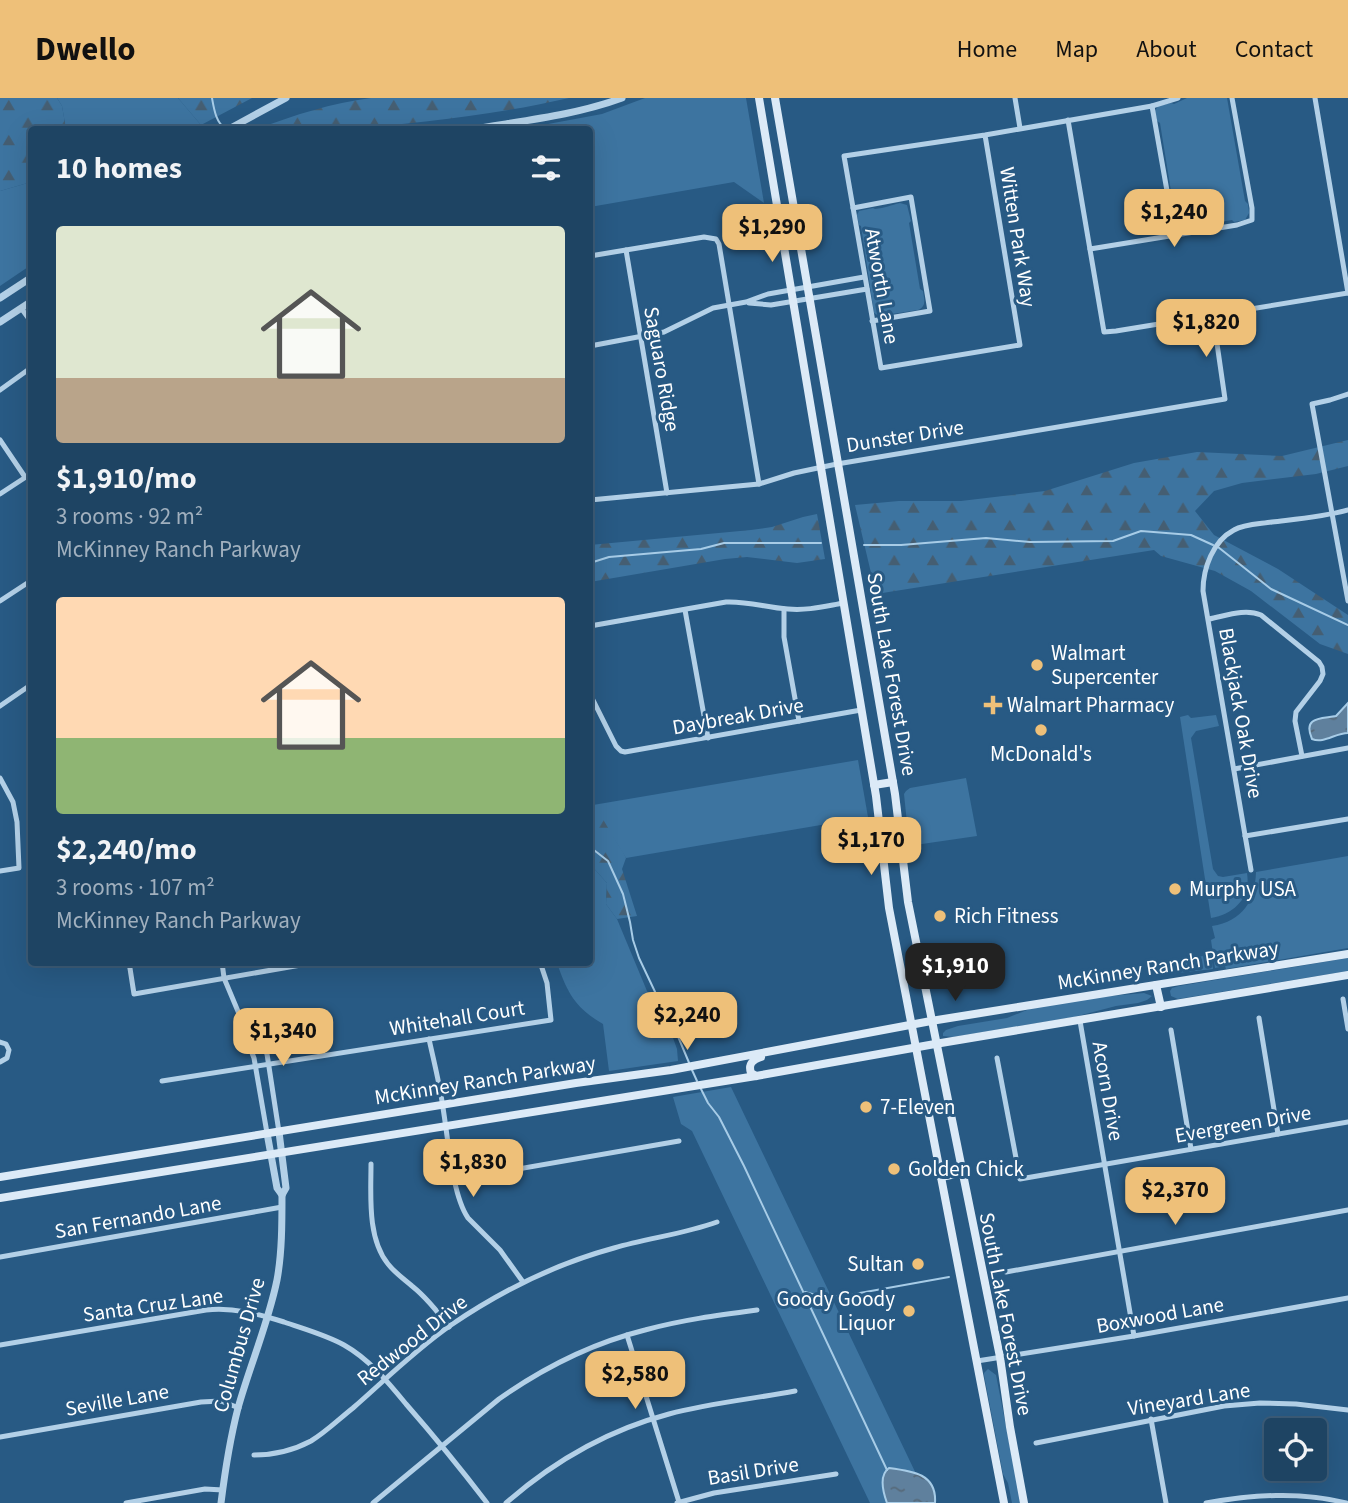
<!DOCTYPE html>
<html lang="en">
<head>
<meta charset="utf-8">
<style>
  body { margin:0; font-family:"Source Sans 3",sans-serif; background:#2b4e6c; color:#f1f3f6; height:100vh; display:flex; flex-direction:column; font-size:26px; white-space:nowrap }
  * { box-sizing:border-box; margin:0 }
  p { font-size:23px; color:#a1b0be }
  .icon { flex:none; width:38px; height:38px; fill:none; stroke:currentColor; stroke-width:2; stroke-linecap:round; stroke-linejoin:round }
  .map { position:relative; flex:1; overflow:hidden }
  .drawer { position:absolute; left:28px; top:28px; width:565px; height:840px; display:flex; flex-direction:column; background:#1e4463; border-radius:7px; box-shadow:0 7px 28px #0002,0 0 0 2px #3c5c78 }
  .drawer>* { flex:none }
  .buttons { position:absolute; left:1264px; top:1320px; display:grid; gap:14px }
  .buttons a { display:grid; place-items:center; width:63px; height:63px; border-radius:7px; background:#1e4463; box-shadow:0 7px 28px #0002,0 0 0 2px #3c5c78; font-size:35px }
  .price { position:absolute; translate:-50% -60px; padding:0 16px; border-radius:14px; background:#eec079; color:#111; font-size:23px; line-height:46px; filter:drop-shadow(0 2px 4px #0008) }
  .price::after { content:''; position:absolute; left:50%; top:42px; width:21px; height:16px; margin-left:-10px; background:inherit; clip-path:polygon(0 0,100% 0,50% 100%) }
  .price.selected { background:#222; color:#fff }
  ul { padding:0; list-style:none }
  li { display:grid; align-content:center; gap:14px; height:371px; padding:0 28px }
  li span { display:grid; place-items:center; height:217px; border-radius:7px; color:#555 }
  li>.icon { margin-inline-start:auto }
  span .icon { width:126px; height:126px; fill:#fffc; stroke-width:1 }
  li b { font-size:30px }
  h2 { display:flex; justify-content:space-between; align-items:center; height:84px; padding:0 28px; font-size:30px }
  header { display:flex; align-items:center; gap:42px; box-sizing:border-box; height:98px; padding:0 35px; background:#eec079; color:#111 }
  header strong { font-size:33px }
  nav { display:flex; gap:38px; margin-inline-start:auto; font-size:24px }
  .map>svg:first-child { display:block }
  .green { fill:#3d74a0 }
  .forest { fill:url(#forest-firs) }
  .water { fill:url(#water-ripples); stroke:#a7cce7; stroke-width:2 }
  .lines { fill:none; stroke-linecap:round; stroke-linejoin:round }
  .stream { stroke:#a7cce7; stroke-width:2 }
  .minor { stroke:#b3d0e7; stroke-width:5 }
  .tertiary { stroke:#b3d0e7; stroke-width:7 }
  .secondary { stroke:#dceaf7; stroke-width:8 }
  .poi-dot { fill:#eec079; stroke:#285a84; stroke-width:2.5 }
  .labels { text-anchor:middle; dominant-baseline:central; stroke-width:6; stroke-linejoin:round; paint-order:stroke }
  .street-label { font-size:21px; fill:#fff; stroke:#285a84 }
  .poi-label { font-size:21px; fill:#fff; stroke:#285a84; text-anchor:start }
</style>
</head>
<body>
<header>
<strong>Dwello</strong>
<nav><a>Home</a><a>Map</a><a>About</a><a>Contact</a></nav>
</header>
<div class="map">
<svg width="1348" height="1405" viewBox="0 0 1348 1405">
  <defs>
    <pattern id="forest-firs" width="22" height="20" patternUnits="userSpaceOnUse" patternTransform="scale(1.75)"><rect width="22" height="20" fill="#3d74a0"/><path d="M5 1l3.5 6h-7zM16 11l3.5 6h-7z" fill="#455e72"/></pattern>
    <pattern id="water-ripples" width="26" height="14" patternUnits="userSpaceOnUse" patternTransform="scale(1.75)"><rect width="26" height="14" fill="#5f809d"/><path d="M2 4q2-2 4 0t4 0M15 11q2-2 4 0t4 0" fill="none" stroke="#566979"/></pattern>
  </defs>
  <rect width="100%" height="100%" fill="#285a84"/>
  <g class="green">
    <path d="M57 0H178L201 27 194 32 66 31 62 8Z"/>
    <path d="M645 0H746L764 105 734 84 590 109V32L521 31 602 16Z"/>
    <path d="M1187 0H1227L1245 103 1248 106 1249 115 1245 122 1234 124 1232 122 1195 128 1193 131 1181 133 1176 131 1174 122 1175 118 1160 25 1157 23 1155 13 1158 8 1171 5 1174 6Z"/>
    <path d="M31 84V167L0 188V93Z"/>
    <path d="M900 105 907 107 911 123 909 125 920 191 923 193C924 201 927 208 918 212L879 218 874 215 861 128 859 127 857 117 859 113 873 110 875 111C885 110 891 107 900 105Z"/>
    <path d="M1188 617 1191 620 1216 617 1219 628 1196 633 1191 640 1213 771 1218 778 1223 779 1247 775C1251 799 1235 816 1211 820L1180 619Z"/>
    <path d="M858 662 868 719 626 760 593 707Z"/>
    <path d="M966 680 977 738 915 747 910 746 906 735 907 725 904 696 906 693 910 690Z"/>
    <path d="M1348 758V850L1226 871 1225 868 1215 870 1211 842 1215 840 1212 828C1243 823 1255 803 1256 774Z"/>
    <path d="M590 766 607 785 606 806 617 821 647 893 668 926 677 951 678 963 609 973 603 926C575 910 567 894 557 865L590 864Z"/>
    <path d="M1211 857 1213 871 1168 876 1162 874 1159 865 1162 864Z"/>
    <path d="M1348 860V873L1178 901 1171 898 1170 893 1172 890 1179 888Z"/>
    <path d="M1144 895 1152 898 1147 902 1138 905 1116 908 1074 919 953 939 943 938V935L946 932 958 928 1007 920 1032 910 1099 899Z"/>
    <path d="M731 989 930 1405H870L692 1033 681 1026 673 999Z"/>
    <path d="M988 1271 996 1277 1021 1405H1012L1008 1385 1003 1376 984 1277V1275Z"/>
  </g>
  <g class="forest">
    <path d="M0 0H57L62 8 66 31 32 32 31 84 0 93Z"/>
    <path d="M178 0H252L201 27Z"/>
    <path d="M371 0H569C495 17 420 25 345 31 316 34 287 32 258 31 294 17 332 5 371 0Z"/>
    <path d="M1348 342V368L1316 376 1242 385 1214 393 1195 413 1214 437 1278 471 1348 517V556L1320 546 1251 493 1215 473 1161 458 1154 452 876 496 855 407 899 403H961L1045 393 1134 365 1197 354 1282 358Z"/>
    <path d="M817 416 825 461 797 465 747 459 725 461 590 484V447L751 432 772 429 803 419Z"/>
    <path d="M590 700 624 756 626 760 622 771 637 818 617 821 606 806 607 785 590 766Z"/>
  </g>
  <g class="water">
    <path d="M1348 605V635C1335 635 1324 646 1312 641 1302 618 1322 621 1336 618Z"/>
    <path d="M889 1370C913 1373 937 1376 935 1405H887C883 1394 879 1377 889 1370Z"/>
  </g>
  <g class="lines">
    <g class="stream">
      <path d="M212 0C214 11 216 25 226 31"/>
      <path d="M864 447H901L986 440 1030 444 1113 443 1141 433 1191 437 1213 447"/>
      <path d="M1218 449 1271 491 1348 527"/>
      <path d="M590 465 609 459 701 451 724 445H821"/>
      <path d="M590 749 608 763 623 796 630 824 633 842 639 860 657 898 669 917 690 967"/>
      <path d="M692 972 697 983"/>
      <path d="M701 991 708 1005 719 1019 744 1068 887 1372"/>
      <path d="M805 1194 819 1198H843L949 1179"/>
    </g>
    <g class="minor">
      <path d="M1015 0 1020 30"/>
      <path d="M1315 0 1348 195"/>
      <path d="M1152 8 1175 138"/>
      <path d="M1068 22 1104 234 1116 233 1348 195"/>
      <path d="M985 37 1020 247 881 270 844 58 985 37 1152 8 1178 0"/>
      <path d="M853 110 911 99 930 213 872 223"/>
      <path d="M1090 151 1237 127 1252 122V110L1232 0"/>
      <path d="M626 152 667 395"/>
      <path d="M590 158 704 139 716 141 719 146 759 386"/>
      <path d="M749 205 771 207 867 191"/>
      <path d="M21 210 32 225"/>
      <path d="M590 248 664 234 713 210 746 204 768 196 864 179"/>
      <path d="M0 292 32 269"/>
      <path d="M1348 296 1330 302 1312 306 1348 503"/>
      <path d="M0 342 25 379"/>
      <path d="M0 396 32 375"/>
      <path d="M590 402 759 386 794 375 837 366 1225 301 1213 218"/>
      <path d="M0 503 32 482"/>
      <path d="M784 511V539L799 623"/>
      <path d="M685 512 708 640"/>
      <path d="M1209 521C1225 518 1245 510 1261 517L1319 564 1322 569 1323 576 1320 583 1296 614 1295 623 1302 658"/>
      <path d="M590 528 726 504C749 503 767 510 788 511 807 513 826 508 844 505"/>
      <path d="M590 596 616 648 621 653 625 654 861 612"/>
      <path d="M0 608 32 586"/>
      <path d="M1234 671 1348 650"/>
      <path d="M0 680 13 704 17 724 19 770 0 773"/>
      <path d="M1245 738 1348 721"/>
      <path d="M1251 772 1203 493C1203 470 1213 443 1234 432 1244 426 1260 426 1272 424 1297 421 1323 419 1348 412"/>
      <path d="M129 864 134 896 318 864"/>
      <path d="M222 864 224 880 245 930 246 940 254 960 267 1035"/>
      <path d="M1343 901 1348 931"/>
      <path d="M1259 920 1278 1036"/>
      <path d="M1080 923 1134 1238"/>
      <path d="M245 930 255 936 267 956 279 1034"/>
      <path d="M1171 932 1191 1051"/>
      <path d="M429 941C434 964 440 987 443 1010 448 1039 452 1097 468 1120L500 1152 523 1184"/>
      <path d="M0 944 6 946 9 952 7 960 0 964"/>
      <path d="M997 960 1020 1081 1348 1024"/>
      <path d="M162 983 551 922 547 885 540 864"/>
      <path d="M371 1066C371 1097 367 1140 388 1166 395 1175 404 1181 412 1188 427 1200 438 1214 449 1229"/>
      <path d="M455 1082 679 1043"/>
      <path d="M0 1159 282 1109"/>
      <path d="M1006 1174 1348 1112"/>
      <path d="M627 1237 679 1404"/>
      <path d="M0 1247 206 1212C233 1209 259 1216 284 1224 304 1231 326 1237 344 1247 369 1261 388 1284 406 1306 434 1338 461 1371 487 1405"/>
      <path d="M977 1263 1134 1238 1348 1200"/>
      <path d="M1151 1321 1166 1405"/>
      <path d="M0 1339 201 1304 221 1303 239 1310"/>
      <path d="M1036 1345 1224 1308 1260 1305 1296 1306 1348 1312"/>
      <path d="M254 1357C273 1357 294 1352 311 1343 326 1334 339 1321 353 1310 385 1282 415 1252 451 1227 501 1193 555 1166 614 1150 648 1140 684 1136 717 1124"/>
      <path d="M126 1405 205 1391 223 1392"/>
      <path d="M373 1405 499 1301C543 1270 593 1245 645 1232 681 1222 719 1217 757 1212"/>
      <path d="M506 1405C554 1363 608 1332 669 1316 710 1305 753 1301 795 1293"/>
      <path d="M677 1405 714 1395 836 1376"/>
      <path d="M1206 1405C1252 1397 1300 1393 1346 1405"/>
    </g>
    <g class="tertiary">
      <path d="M227 32 286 0"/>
      <path d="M468 32C519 23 573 18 622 0"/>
      <path d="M0 200 32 179"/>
      <path d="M0 224 32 203"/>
      <path d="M267 1035 277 1090 282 1097"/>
      <path d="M221 1405C225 1373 230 1341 238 1310 250 1267 268 1226 277 1182 282 1155 282 1125 282 1097L286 1090 279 1034"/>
    </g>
    <g class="secondary">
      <path d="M759 0 876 698 889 810 1004 1405"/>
      <path d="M775 0 895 696 908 804 1000 1259 1010 1329 1024 1405"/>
      <path d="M874 687 893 684"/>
      <path d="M1156 887 1161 909"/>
      <path d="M756 978 751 975C748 966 752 962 761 959"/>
      <path d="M0 1079 576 985 671 972 931 923 1348 856"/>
      <path d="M941 1079 961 1075"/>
      <path d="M0 1100 756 978 935 946 1348 877"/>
    </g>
  </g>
  <g class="poi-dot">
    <circle cx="1037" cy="567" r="7"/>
    <path d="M989.5 596.5h7v7h7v7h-7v7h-7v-7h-7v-7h7z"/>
    <circle cx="1041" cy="632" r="7"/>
    <circle cx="1175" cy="791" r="7"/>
    <circle cx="940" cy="818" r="7"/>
    <circle cx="866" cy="1009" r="7"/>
    <circle cx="894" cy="1071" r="7"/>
    <circle cx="918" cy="1166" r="7"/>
    <circle cx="909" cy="1213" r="7"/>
  </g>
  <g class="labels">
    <g class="street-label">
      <text transform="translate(1018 139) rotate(81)">Witten Park Way</text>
      <text transform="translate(882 188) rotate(80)">Atworth Lane</text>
      <text transform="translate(662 271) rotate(80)">Saguaro Ridge</text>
      <text transform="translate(905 338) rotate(-9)">Dunster Drive</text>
      <text transform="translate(892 576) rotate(80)">South Lake Forest Drive</text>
      <text transform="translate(1241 615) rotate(80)">Blackjack Oak Drive</text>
      <text transform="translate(738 618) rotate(-10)">Daybreak Drive</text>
      <text transform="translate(1168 867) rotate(-9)">McKinney Ranch Parkway</text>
      <text transform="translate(457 920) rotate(-9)">Whitehall Court</text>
      <text transform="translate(485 982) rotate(-9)">McKinney Ranch Parkway</text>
      <text transform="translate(1108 993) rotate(80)">Acorn Drive</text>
      <text transform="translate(1243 1026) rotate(-10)">Evergreen Drive</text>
      <text transform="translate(138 1119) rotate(-10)">San Fernando Lane</text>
      <text transform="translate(153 1207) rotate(-8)">Santa Cruz Lane</text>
      <text transform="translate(1006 1216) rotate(79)">South Lake Forest Drive</text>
      <text transform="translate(1160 1217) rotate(-10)">Boxwood Lane</text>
      <text transform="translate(412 1242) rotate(-38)">Redwood Drive</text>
      <text transform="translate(239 1247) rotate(-74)">Columbus Drive</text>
      <text transform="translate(1189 1301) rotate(-9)">Vineyard Lane</text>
      <text transform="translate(117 1302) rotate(-10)">Seville Lane</text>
      <text transform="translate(753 1373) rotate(-9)">Basil Drive</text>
    </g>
    <g class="poi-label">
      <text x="1051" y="555">Walmart<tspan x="1051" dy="24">Supercenter</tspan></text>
      <text x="1007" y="607">Walmart Pharmacy</text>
      <text x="1041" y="656" text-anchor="middle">McDonald's</text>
      <text x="1189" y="791">Murphy USA</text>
      <text x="954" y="818">Rich Fitness</text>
      <text x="880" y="1009">7-Eleven</text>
      <text x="908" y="1071">Golden Chick</text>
      <text x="904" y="1166" text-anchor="end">Sultan</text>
      <text x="895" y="1201" text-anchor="end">Goody Goody<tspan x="895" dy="24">Liquor</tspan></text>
    </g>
  </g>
</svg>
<div class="buttons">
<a><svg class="icon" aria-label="locate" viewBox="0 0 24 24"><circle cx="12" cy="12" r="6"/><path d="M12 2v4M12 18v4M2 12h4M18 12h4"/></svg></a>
</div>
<b class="price" style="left:1174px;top:151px">$1,240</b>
<b class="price" style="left:772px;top:166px">$1,290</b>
<b class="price" style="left:1206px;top:261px">$1,820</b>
<b class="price" style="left:871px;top:779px">$1,170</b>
<b class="price selected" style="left:955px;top:905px">$1,910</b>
<b class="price" style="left:687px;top:954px">$2,240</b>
<b class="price" style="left:283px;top:970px">$1,340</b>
<b class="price" style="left:473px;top:1101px">$1,830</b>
<b class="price" style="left:1175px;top:1129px">$2,370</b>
<b class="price" style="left:635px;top:1313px">$2,580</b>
<section class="drawer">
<h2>10 homes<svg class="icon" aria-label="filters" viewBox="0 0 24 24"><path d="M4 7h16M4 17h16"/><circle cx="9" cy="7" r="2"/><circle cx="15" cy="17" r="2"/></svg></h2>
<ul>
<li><span style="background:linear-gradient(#dfe7d0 70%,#b9a48a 0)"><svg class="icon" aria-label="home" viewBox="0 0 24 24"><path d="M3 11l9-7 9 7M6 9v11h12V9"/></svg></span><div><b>$1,910/mo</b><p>3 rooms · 92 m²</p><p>McKinney Ranch Parkway</p></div></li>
<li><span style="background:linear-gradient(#ffd9b3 65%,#8fb573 0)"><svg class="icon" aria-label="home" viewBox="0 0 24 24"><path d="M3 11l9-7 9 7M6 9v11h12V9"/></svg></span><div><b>$2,240/mo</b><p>3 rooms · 107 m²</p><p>McKinney Ranch Parkway</p></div></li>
</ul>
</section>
</div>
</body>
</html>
